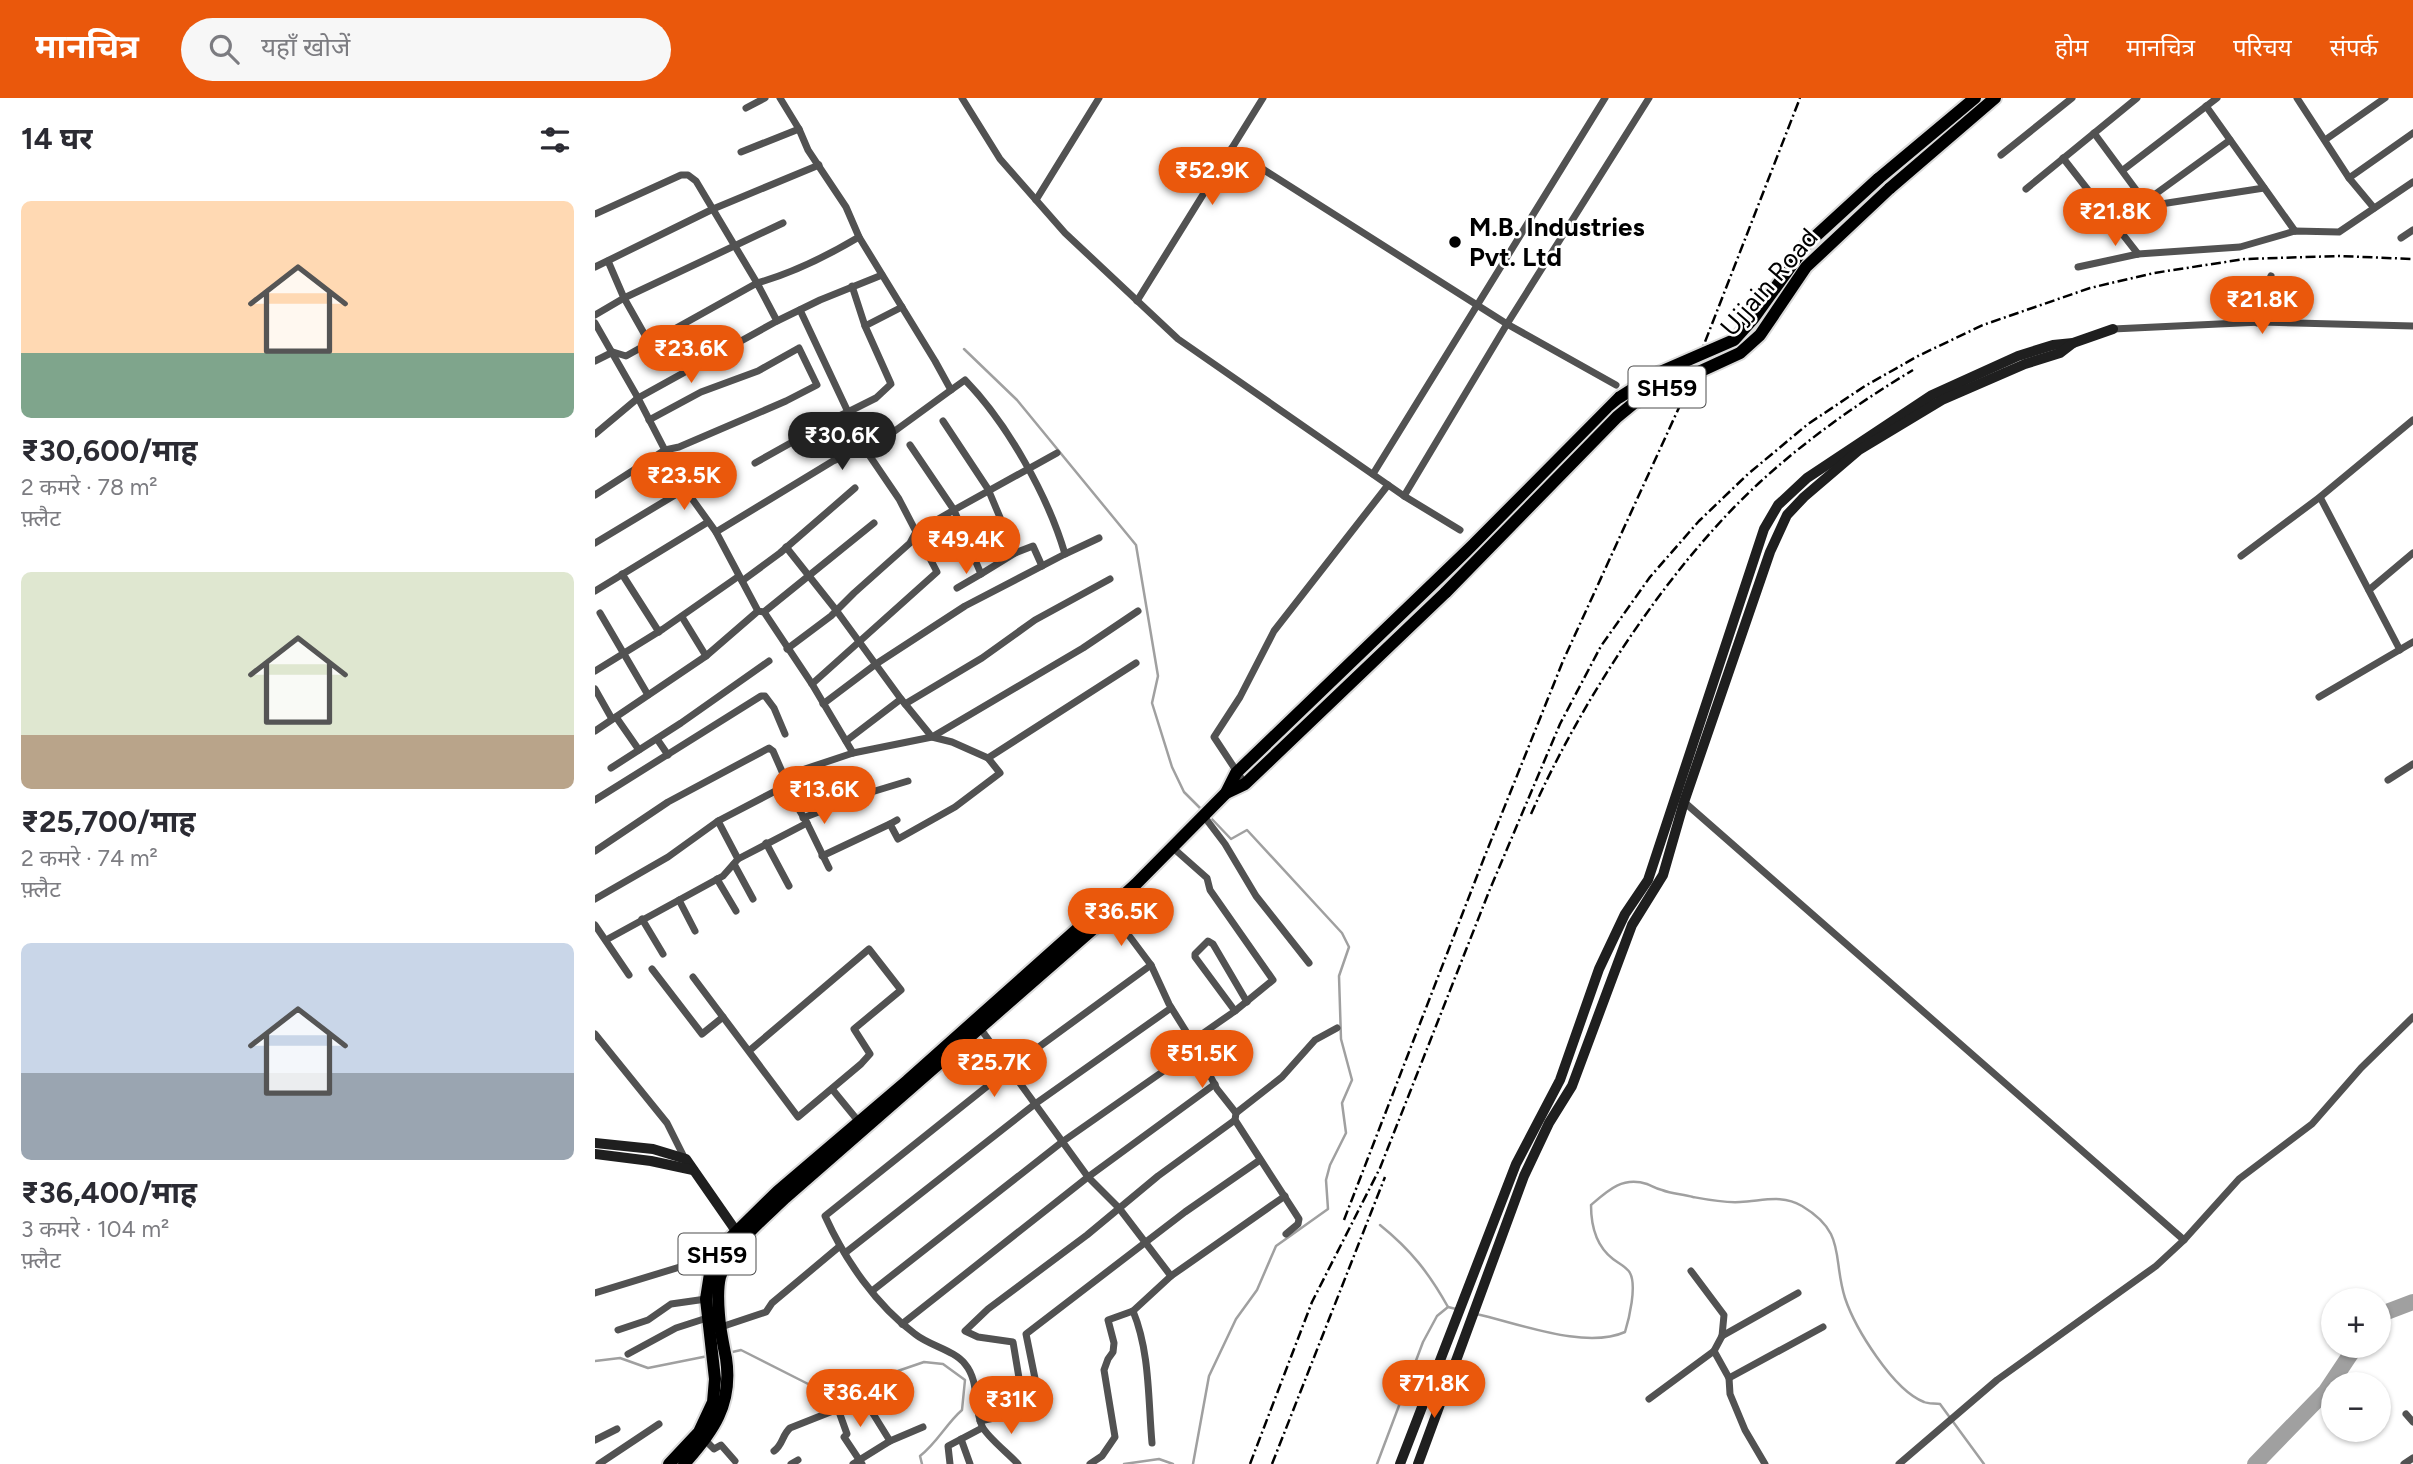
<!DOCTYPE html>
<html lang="hi">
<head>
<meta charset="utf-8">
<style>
  body { margin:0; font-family:Figtree,"Noto Sans Devanagari",sans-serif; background:#f7f7f7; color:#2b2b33; height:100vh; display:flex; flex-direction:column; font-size:26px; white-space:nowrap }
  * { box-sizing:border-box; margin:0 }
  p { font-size:23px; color:#7c7c81 }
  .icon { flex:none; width:38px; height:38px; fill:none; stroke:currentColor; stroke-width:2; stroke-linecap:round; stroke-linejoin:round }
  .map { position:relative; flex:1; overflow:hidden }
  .sheet { display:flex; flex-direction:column; background:#fff; width:595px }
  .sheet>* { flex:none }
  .fabs { position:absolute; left:1726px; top:1190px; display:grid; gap:14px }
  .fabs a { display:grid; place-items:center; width:70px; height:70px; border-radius:50%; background:#fff; box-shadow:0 2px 5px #0004; font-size:35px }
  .price { position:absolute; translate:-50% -60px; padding:0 16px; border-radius:24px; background:#ea580c; color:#fff; font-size:23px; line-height:46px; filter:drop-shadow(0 2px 4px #0008) }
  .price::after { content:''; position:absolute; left:50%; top:42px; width:21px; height:16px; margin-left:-10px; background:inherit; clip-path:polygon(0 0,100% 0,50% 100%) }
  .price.on { background:#222; color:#fff }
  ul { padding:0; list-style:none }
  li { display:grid; align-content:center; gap:14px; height:371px; padding:0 21px }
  li span { display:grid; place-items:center; height:217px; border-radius:10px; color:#555 }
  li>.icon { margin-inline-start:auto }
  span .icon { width:126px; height:126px; fill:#fffc; stroke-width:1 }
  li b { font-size:30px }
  h2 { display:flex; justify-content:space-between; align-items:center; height:84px; padding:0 21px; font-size:30px }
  header { display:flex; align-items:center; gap:42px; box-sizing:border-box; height:98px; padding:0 35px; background:#ea580c; color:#fff }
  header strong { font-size:33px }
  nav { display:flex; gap:38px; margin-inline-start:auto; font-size:24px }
  .search { width:490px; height:63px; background:#f7f7f7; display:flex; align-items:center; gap:18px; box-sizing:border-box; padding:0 24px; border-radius:38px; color:#7c7c81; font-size:26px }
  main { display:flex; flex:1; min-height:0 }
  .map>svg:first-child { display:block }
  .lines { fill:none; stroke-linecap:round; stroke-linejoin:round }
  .stream { stroke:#a0a0a0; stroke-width:2.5 }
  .river { stroke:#a0a0a0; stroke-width:16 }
  .primary-casing { stroke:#dbdbdb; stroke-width:16 }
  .street { stroke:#525252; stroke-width:7 }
  .secondary { stroke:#1f1f1f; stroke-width:10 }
  .primary { stroke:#000; stroke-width:12 }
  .rail { stroke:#000; stroke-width:2.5; stroke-dasharray:10 3.5 2 3.5; stroke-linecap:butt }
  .primary-bridge-casing { stroke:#dbdbdb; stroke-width:16; stroke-linecap:butt }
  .primary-bridge { stroke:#000; stroke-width:12 }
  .poi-dot { fill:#000; stroke:#fff; stroke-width:2.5 }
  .labels { text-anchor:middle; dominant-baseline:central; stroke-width:5; stroke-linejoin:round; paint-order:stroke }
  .shield { fill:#fff; stroke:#4c4c4c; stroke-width:2 }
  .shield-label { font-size:24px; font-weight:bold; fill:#000 }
  .poi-label { font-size:26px; font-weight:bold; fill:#000; stroke:#fff; text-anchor:start }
  .street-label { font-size:26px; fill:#000; stroke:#fff }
</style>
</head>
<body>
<header>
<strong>मानचित्र</strong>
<div class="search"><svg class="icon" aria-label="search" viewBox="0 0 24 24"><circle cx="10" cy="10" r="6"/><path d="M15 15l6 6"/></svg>यहाँ खोजें</div>
<nav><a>होम</a><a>मानचित्र</a><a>परिचय</a><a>संपर्क</a></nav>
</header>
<main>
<section class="sheet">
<h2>14 घर<svg class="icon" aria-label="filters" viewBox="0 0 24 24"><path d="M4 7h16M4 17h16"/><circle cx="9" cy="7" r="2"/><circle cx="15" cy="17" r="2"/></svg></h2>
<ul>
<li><span style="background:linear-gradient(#ffd9b3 70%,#7fa58c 0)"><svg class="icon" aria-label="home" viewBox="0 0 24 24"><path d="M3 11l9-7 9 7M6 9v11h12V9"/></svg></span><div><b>₹30,600/माह</b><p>2 कमरे · 78 m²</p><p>फ़्लैट</p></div></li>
<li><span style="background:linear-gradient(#dfe7d0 75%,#b9a48a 0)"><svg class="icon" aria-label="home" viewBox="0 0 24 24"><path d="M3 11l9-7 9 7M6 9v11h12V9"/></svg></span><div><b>₹25,700/माह</b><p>2 कमरे · 74 m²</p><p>फ़्लैट</p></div></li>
<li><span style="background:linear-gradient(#c9d6e8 60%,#9aa5b1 0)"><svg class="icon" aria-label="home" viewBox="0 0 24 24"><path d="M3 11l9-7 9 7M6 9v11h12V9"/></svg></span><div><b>₹36,400/माह</b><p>3 कमरे · 104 m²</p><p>फ़्लैट</p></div></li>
</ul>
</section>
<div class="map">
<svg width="1818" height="1366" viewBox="0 0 1818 1366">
  <rect width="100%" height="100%" fill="#fff"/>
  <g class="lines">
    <g class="stream">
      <path d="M369 251 422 302 541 447 563 578 557 605 577 669 589 694 607 712"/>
      <path d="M785 1127C816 1152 834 1175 853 1209"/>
      <path d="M881 1216C923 1225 990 1252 1030 1234 1034 1221 1042 1188 1035 1175 1032 1169 1023 1165 1018 1161 1001 1148 996 1127 996 1107 1013 1092 1028 1078 1052 1086 1057 1088 1061 1091 1067 1092 1077 1096 1088 1096 1098 1099 1114 1102 1129 1105 1145 1104 1168 1103 1187 1096 1207 1108 1252 1135 1237 1159 1250 1200 1260 1230 1298 1292 1329 1304 1333 1306 1340 1305 1345 1306L1389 1366"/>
      <path d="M133 1255 146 1252 227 1293 250 1291 329 1264 348 1266 370 1282 367 1312C351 1326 342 1345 325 1358L327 1366"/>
      <path d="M0 1263 25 1260 53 1270 113 1258"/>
      <path d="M529 1366 564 1361 578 1366"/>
      <path d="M598 1366 614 1278 641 1221 662 1192 681 1148 733 1111 731 1082 735 1067 751 1035 747 1005 757 982 746 941 744 878 754 849 747 835 652 732 636 741 615 719"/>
      <path d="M782 1366 828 1244 842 1218 853 1209 861 1211"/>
      <path d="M1658 1366 1660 1365"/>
    </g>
    <g class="river">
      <path d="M1783 1222 1789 1215 1818 1204"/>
      <path d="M1660 1366 1731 1293 1761 1248"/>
    </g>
    <g class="primary-casing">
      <g id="primary">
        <path d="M1283 81 1380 0"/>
        <path d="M1294 91 1400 0"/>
        <path d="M631 695 650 686 851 494"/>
        <path d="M74 1366 104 1334 118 1304 120 1281 111 1201 116 1169 124 1151 183 1093 312 983 507 809 529 797 541 786 631 695 641 675 879 446 1025 299"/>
        <path d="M89 1366C118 1334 138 1306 131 1260 128 1245 125 1232 124 1217 123 1205 122 1191 125 1179 136 1147 166 1123 190 1100L513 818 527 800"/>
      </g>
    </g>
    <g class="street">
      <path d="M185 0 204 31 213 52 251 109 264 139 340 263 356 292 370 282C412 325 453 398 470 456L370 508 281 566 228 606"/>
      <path d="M367 0 405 61 470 135 583 241 809 398 865 432"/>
      <path d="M1702 0 1754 80 1779 110"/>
      <path d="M1611 8 1700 133"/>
      <path d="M151 10 170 0"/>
      <path d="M1499 35 1553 108 1669 90"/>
      <path d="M1730 42 1790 0"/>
      <path d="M636 51 912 226 1021 287"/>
      <path d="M146 54 204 31"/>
      <path d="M1406 57 1477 0"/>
      <path d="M1468 60 1543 156"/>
      <path d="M1528 72 1622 0"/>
      <path d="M1754 80 1818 35"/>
      <path d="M1431 91 1542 0"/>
      <path d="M441 102 504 0"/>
      <path d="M0 116 86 77H93L101 83 162 185C198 175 232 158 264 139"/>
      <path d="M1519 126 1635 42"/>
      <path d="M1806 140 1818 132"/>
      <path d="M13 163 29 200 55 246"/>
      <path d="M0 169 118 111 224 67"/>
      <path d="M1483 169 1543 156 1645 149 1700 133 1744 134 1818 84"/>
      <path d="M542 203 668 0"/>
      <path d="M205 212 253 314 244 318"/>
      <path d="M0 217 29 200 188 125"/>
      <path d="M0 225 43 300 90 391 121 434 163 513 169 514 217 586 258 655"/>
      <path d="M1662 225 1667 199 1676 178"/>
      <path d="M270 228 307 209"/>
      <path d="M1518 231 1666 224 1818 228"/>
      <path d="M0 263 18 254 31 258 162 185 182 223"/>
      <path d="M255 313 273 348"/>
      <path d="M253 314 281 300 296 286 270 228 257 188"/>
      <path d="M348 323 393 391 420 455"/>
      <path d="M0 336 43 300 182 223 225 202 287 177"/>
      <path d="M160 365 244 318 251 332"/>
      <path d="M778 376 1010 0"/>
      <path d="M0 397 70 352 84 349 191 303 222 287 204 250 163 273 106 294 54 322"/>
      <path d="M809 398 912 226 1054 0"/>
      <path d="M1725 399 1805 552"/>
      <path d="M121 434 238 363 286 343 356 292"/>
      <path d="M0 445 90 391"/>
      <path d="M191 449 241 512 306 601 337 639 488 550 543 513"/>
      <path d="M470 456 504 440"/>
      <path d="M1646 458 1725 399 1818 322"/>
      <path d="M447 468 438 448 420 455 386 476 359 412 462 355"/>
      <path d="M27 476 64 534"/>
      <path d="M147 483 185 455 260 390"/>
      <path d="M362 490 386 476"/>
      <path d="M1774 492 1818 455"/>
      <path d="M0 493 113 424"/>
      <path d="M169 514 279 425"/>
      <path d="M5 515 53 597"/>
      <path d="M87 519 111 558"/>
      <path d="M192 551 236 518 259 495 315 445 321 434 359 412 315 347"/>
      <path d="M0 573 68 531 144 478"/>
      <path d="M217 586 342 474 304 401 270 351"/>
      <path d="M0 591 17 621"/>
      <path d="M1724 599 1818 544"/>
      <path d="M310 606 387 560 440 522 515 481"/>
      <path d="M21 619 44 652"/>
      <path d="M0 633 111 558 163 513"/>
      <path d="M62 641 73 657"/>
      <path d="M251 643 306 601"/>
      <path d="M393 660 541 565"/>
      <path d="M16 670 86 625 174 563"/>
      <path d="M189 678 258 655 337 639 357 644 393 660 405 675 360 709 303 741 295 726 302 722"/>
      <path d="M1793 682 1818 666"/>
      <path d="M650 686 619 639 645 599 679 533 793 387"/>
      <path d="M0 702 166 598H170L179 610 190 636"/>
      <path d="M1088 703 1589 1142"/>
      <path d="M608 717 630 746 661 798 714 865"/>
      <path d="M208 720 270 696 313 683"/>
      <path d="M171 745 194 788"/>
      <path d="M577 749 612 780 615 792 678 882 640 913 597 943"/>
      <path d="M0 753 73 704 174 650 178 653 189 678 190 688 212 725 234 770"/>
      <path d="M227 758 295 726"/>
      <path d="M143 761 212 725"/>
      <path d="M139 766 158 801"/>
      <path d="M122 781 141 813"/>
      <path d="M0 801 73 759 123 723 190 688"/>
      <path d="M84 802 100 833"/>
      <path d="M513 818 535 839 556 867 574 906 597 943 622 991 641 1015 640 1022 704 1121 703 1126 691 1136"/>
      <path d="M47 821 68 856"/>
      <path d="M0 827 34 877"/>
      <path d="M11 842 128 778 143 761 123 723"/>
      <path d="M57 871 107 936 128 919"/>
      <path d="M98 879 203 1019 266 966 275 956 259 931 306 892 274 851 154 953"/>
      <path d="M640 913 600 859V856L613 843 618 846 652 904"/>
      <path d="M385 930 493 1079 524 1110 576 1178"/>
      <path d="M0 936 72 1025 90 1061"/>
      <path d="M237 991 264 1024"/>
      <path d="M641 1015 687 979 720 942 742 930"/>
      <path d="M250 1155 440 1006 576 910"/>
      <path d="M1096 1173 1129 1217 1127 1238 1119 1253 1134 1280 1135 1296 1150 1332 1170 1366"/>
      <path d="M277 1193 467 1044 600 951"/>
      <path d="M0 1195 88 1168 116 1169"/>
      <path d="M538 1213C555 1254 553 1301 557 1345"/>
      <path d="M307 1226 493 1079 620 986"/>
      <path d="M123 1230 171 1214 177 1205 245 1148"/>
      <path d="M23 1232 53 1222 76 1206 111 1201"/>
      <path d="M1127 1238 1203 1195"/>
      <path d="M33 1256 81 1230 112 1220"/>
      <path d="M1134 1280 1228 1229"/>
      <path d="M396 1291 425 1286 418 1244 383 1239 370 1233 393 1211 492 1137 563 1078 640 1022"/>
      <path d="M1054 1301 1119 1253"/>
      <path d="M272 1306 295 1343"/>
      <path d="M1811 1316 1818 1324"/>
      <path d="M385 1323 446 1310 431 1236 590 1114 665 1062"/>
      <path d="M366 1341 375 1366"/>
      <path d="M0 1342 22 1331"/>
      <path d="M110 1342 119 1351 126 1347 140 1363"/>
      <path d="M179 1353C188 1347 187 1337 195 1330L243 1311 252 1336 249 1339 267 1366"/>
      <path d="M4 1366 64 1326"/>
      <path d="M196 1366 203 1362"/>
      <path d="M258 1366 295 1343 328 1329"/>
      <path d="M355 1366 353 1348 387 1330"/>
      <path d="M423 1366C414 1356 391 1338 387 1328 378 1308 385 1284 370 1266 359 1252 335 1248 320 1236 281 1207 250 1162 230 1118L415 970 556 867"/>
      <path d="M495 1366 507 1358 520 1339 509 1272 513 1261 518 1254 519 1245 513 1222 538 1213 576 1178 690 1098"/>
      <path d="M1304 1366 1402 1282 1561 1168 1589 1142 1644 1081 1717 1026 1766 970 1818 919"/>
      <path d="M1809 1366 1818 1360"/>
    </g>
    <g class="secondary">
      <path d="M0 1045 58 1051 91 1061 141 1133 143 1139"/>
      <path d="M0 1056 56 1063 98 1072"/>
      <path d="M805 1366 921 1066 965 982 1004 871 1030 816 1053 782 1169 431 1183 407 1212 380 1337 297 1423 258 1458 247 1478 245 1518 231"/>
      <path d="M823 1366 929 1078 954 1025 977 988 1037 827 1068 777 1089 704 1175 454 1192 417 1209 399 1264 352 1347 302 1430 266 1465 255 1478 245"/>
    </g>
    <use href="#primary" class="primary"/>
    <g class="rail">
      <path d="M936 716C986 603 1073 469 1164 385 1211 342 1263 305 1318 272"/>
      <path d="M749 1122 889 760 968 563 1087 303 1205 0"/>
      <path d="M655 1366 717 1204 785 1070 895 791 965 626 1006 548 1055 479 1104 423 1153 376 1213 326 1270 288 1323 258 1388 227 1495 190 1559 175 1650 161 1744 158 1818 161"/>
      <path d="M677 1366 790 1079"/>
    </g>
    <g class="primary-bridge-casing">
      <g id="primary-bridge">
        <path d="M1025 299 1063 275 1139 242 1158 221 1211 147 1283 81"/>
        <path d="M851 494 1022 319 1039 305 1058 295 1145 255 1165 237 1211 169 1294 91"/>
      </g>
    </g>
    <use href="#primary-bridge" class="primary-bridge"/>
  </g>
  <circle class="poi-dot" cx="860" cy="144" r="7"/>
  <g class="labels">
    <g class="shield">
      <rect x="1033.5" y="268.5" width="77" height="41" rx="5"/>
      <rect x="83.5" y="1135.5" width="77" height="41" rx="5"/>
    </g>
    <g class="shield-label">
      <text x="1072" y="289">SH59</text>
      <text x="122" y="1156">SH59</text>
    </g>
    <g class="poi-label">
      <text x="874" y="129">M.B. Industries<tspan x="874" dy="30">Pvt. Ltd</tspan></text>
    </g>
    <g class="street-label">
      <text transform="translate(1174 184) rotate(-49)">Ujjain Road</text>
    </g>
  </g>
</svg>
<div class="fabs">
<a>+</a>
<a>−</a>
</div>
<b class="price" style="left:617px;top:109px">₹52.9K</b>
<b class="price" style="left:1520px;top:150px">₹21.8K</b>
<b class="price" style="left:1667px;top:238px">₹21.8K</b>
<b class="price" style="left:96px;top:287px">₹23.6K</b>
<b class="price on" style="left:247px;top:374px">₹30.6K</b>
<b class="price" style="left:89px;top:414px">₹23.5K</b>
<b class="price" style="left:371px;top:478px">₹49.4K</b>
<b class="price" style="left:229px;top:728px">₹13.6K</b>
<b class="price" style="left:526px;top:850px">₹36.5K</b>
<b class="price" style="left:607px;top:992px">₹51.5K</b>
<b class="price" style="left:399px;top:1001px">₹25.7K</b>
<b class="price" style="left:839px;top:1322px">₹71.8K</b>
<b class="price" style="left:265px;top:1331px">₹36.4K</b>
<b class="price" style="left:416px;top:1338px">₹31K</b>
</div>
</main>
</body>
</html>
